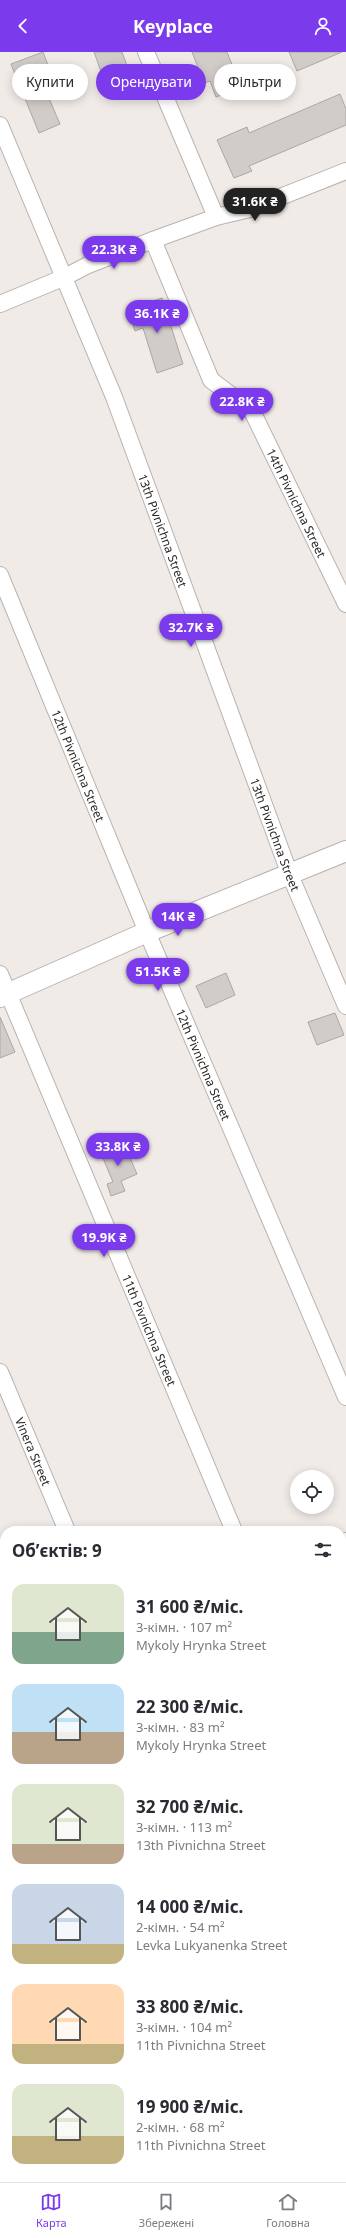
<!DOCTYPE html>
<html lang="uk">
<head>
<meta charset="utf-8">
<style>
  body { margin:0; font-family:"Noto Sans",sans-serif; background:#f7f7f7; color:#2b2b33; height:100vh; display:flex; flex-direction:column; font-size:15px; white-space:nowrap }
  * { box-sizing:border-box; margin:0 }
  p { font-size:13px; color:#7c7c81 }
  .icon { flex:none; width:22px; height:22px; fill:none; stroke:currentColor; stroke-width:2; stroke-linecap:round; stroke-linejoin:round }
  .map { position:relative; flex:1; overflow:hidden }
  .sheet { position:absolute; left:0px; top:1474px; width:346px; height:656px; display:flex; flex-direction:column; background:#fff; border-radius:16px 16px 0 0; box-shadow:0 2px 10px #0003 }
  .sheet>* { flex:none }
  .guide { position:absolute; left:12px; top:12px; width:322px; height:36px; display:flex; gap:8px }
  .buttons { position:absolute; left:290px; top:1418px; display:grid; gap:8px }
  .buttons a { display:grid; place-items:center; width:44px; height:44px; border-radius:50%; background:#fff; box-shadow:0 2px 10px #0003; font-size:20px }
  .price { position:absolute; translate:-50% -34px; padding:0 9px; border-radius:14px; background:#7c3aed; color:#fff; font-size:13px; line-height:26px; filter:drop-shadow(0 1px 2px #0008) }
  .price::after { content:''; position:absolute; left:50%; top:24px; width:12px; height:9px; margin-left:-6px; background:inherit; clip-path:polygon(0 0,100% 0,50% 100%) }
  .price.selected { background:#222; color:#fff }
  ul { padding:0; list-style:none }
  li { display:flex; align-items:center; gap:12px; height:100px; padding:0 12px }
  li span { display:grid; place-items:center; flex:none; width:112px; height:80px; border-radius:12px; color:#555 }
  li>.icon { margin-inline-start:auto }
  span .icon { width:48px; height:48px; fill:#fffc; stroke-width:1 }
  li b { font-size:17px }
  h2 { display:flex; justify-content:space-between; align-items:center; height:48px; padding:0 12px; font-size:17px }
  .pill { padding:0 14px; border-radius:18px; background:#fff; box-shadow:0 2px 10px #0003; font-size:14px; line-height:36px }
  .pill.selected { background:#7c3aed; color:#fff }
  header { display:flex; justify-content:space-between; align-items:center; height:52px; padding:0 12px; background:#7c3aed; color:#fff; font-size:18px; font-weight:700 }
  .tab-bar { display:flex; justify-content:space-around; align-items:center; height:56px; border-top:1px solid #e1e1e2; background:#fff; font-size:11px; color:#7c7c81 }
  .tab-bar a { display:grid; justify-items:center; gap:2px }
  .tab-bar .selected { color:#7c3aed }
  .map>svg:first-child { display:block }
  .building { fill:#d2ccc9; stroke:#aca7a4 }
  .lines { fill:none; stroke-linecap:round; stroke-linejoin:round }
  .minor-casing { stroke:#b9b3b0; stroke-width:18 }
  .tertiary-casing { stroke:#b9b3b0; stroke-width:22 }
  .minor { stroke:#fff; stroke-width:16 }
  .tertiary { stroke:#fff; stroke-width:20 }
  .labels { text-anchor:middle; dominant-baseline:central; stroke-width:3; stroke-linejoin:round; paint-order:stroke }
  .street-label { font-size:12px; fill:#282624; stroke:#f1ebe8 }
</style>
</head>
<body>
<header><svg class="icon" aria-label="back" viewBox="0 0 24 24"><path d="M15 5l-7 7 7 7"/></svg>Keyplace<svg class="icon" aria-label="person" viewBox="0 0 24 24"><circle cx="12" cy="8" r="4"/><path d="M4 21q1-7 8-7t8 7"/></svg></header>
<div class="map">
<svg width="346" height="2130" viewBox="0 0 346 2130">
  <rect width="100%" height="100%" fill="#f1ebe8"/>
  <g class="building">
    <path d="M43 0 52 24 41 28 60 72 39 81 11 12Z"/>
    <path d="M94 0H122L136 38 111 47Z"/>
    <path d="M192 0H227L241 35 216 45 210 29 204 31Z"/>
    <path d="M289 0H342L297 19Z"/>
    <path d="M340 42 346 57V73L249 114 252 119 234 126 217 88 247 75 249 81Z"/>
    <path d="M162 246 183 312 157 321 143 276 135 279 128 257Z"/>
    <path d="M226 921 235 943 206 956 196 934Z"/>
    <path d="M335 961 344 983 317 993 308 970Z"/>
    <path d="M0 965 15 1000 0 1006Z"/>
    <path d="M123 1090 137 1122 121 1129 125 1139 111 1144 107 1132 113 1130 100 1099Z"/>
  </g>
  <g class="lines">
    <g class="minor-casing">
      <g id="minor">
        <path d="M146 0 216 165"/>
        <path id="s1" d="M0 73 114 345 290 823 346 954"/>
        <path id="s2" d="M153 188 211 328 252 359 346 552"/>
        <path d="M0 252 65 225 88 213 153 188 216 165 250 157 346 119"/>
        <path id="s3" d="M0 523 147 880 346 1345"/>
        <path id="s4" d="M0 922 234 1479"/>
        <path id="s5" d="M0 1320 67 1479"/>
        <path d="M341 1491 346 1489"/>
        <path d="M0 1637 5 1635"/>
        <path d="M0 1706 5 1718"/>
        <path d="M341 1731 346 1743"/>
        <path d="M0 2107 5 2119"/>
        <path d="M341 2121 345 2130"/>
        <path d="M174 2125 176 2130"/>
      </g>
    </g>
    <g class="tertiary-casing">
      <path id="tertiary" d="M0 945 147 880 346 799"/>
    </g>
    <use href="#minor" class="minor"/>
    <use href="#tertiary" class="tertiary"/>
  </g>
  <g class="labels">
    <g class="street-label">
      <text stroke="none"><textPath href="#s2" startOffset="305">14th Pivnichna Street</textPath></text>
      <text stroke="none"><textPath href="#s1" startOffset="437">13th Pivnichna Street</textPath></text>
      <text stroke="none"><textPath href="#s3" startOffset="206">12th Pivnichna Street</textPath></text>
      <text stroke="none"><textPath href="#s1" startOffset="761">13th Pivnichna Street</textPath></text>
      <text stroke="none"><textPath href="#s3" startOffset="530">12th Pivnichna Street</textPath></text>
      <text stroke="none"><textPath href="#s4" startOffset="386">11th Pivnichna Street</textPath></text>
      <text stroke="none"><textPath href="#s5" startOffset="86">Vinera Street</textPath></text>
    </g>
  </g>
</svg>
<div class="buttons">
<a><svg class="icon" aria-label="locate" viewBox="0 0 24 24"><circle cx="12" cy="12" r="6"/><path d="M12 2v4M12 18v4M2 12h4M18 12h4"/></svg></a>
</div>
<b class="price selected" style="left:255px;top:170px">31.6K ₴</b>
<b class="price" style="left:114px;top:218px">22.3K ₴</b>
<b class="price" style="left:157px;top:282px">36.1K ₴</b>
<b class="price" style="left:242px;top:370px">22.8K ₴</b>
<b class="price" style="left:191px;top:596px">32.7K ₴</b>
<b class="price" style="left:178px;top:885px">14K ₴</b>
<b class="price" style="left:158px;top:940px">51.5K ₴</b>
<b class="price" style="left:118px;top:1115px">33.8K ₴</b>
<b class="price" style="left:104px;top:1206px">19.9K ₴</b>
<div class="guide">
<a class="pill">Купити</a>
<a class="pill selected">Орендувати</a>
<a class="pill">Фільтри</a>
</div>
<section class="sheet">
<h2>Об’єктів: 9<svg class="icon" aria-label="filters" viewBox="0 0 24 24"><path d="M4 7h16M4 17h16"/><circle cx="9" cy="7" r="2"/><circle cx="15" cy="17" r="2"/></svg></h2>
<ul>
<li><span style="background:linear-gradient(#dfe7d0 60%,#7fa58c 0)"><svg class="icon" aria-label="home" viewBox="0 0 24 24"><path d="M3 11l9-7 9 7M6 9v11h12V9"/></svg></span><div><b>31 600 ₴/міс.</b><p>3-кімн. · 107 m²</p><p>Mykoly Hrynka Street</p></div></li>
<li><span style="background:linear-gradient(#bfe0f5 60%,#b9a48a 0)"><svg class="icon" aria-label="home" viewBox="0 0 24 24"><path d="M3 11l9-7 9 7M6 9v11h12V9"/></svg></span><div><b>22 300 ₴/міс.</b><p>3-кімн. · 83 m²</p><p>Mykoly Hrynka Street</p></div></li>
<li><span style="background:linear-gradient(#dfe7d0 75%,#b9a48a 0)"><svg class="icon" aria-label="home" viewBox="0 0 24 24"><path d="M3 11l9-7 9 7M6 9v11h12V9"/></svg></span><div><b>32 700 ₴/міс.</b><p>3-кімн. · 113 m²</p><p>13th Pivnichna Street</p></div></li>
<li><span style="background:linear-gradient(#c9d6e8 75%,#c2b280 0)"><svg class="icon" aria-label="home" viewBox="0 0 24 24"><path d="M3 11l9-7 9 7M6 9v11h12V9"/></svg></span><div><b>14 000 ₴/міс.</b><p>2-кімн. · 54 m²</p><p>Levka Lukyanenka Street</p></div></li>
<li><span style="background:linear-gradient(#ffd9b3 75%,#c2b280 0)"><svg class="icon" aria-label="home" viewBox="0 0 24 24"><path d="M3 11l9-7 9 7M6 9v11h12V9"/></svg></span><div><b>33 800 ₴/міс.</b><p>3-кімн. · 104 m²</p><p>11th Pivnichna Street</p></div></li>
<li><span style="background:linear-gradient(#dfe7d0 65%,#c2b280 0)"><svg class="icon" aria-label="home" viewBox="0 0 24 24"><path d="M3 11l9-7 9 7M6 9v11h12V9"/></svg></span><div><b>19 900 ₴/міс.</b><p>2-кімн. · 68 m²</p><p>11th Pivnichna Street</p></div></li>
</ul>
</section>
</div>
<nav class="tab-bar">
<a class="selected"><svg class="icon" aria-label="map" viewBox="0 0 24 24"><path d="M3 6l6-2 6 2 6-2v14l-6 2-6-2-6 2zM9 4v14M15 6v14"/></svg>Карта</a>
<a><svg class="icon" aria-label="saved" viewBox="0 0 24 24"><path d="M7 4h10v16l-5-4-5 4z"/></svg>Збережені</a>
<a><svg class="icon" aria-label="home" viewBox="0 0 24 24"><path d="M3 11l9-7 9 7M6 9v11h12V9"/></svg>Головна</a>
</nav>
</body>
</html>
